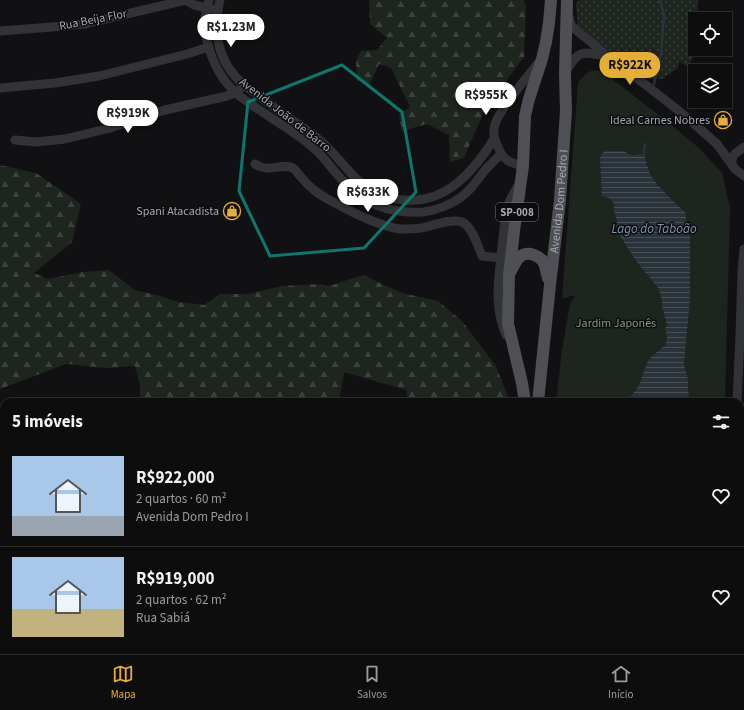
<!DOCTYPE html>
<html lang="pt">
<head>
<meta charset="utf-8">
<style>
  body { margin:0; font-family:"Source Sans 3",sans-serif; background:#161617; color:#f1f3f6; height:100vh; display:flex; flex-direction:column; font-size:15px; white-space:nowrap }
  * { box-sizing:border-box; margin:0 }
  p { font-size:13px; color:#9a9c9e }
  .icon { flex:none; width:22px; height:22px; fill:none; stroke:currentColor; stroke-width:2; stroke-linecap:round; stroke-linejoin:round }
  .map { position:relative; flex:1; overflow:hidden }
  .drawer { position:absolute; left:0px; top:398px; width:744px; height:256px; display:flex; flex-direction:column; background:#0d0d0e; border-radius:12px 12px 0 0; box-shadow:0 2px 6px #0003,0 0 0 1px #2d2d2e }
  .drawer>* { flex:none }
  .controls { position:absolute; left:688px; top:12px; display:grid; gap:8px }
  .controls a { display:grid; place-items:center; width:44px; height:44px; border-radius:0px; background:#0d0d0e; box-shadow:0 2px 6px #0003,0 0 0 1px #2d2d2e; font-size:20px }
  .price { position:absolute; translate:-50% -34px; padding:0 9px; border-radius:14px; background:#fff; color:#222; font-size:13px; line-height:26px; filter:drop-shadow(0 1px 2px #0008) }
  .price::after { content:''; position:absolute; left:50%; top:24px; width:12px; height:9px; margin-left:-6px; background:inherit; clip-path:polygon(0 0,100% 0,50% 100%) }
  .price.on { background:#e6ae36; color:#111 }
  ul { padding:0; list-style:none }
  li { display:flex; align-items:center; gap:12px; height:100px; padding:0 12px }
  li+li { border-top:1px solid #2d2d2e }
  li span { display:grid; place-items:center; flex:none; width:112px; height:80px; border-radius:0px; color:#555 }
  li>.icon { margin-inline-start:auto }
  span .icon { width:48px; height:48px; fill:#fffc; stroke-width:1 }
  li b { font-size:17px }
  h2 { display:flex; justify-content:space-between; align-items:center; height:48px; padding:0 12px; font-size:17px }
  .tabs { display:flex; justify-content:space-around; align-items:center; height:56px; border-top:1px solid #2d2d2e; background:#0d0d0e; font-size:11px; color:#9a9c9e }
  .tabs a { display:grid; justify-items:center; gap:2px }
  .tabs .on { color:#e6ae36 }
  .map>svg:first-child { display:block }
  .grass { fill:url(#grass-dots) }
  .forest { fill:url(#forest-firs) }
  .park { fill:#1e251f }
  .water { fill:url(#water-rules) }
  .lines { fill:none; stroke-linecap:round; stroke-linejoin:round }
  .stream { stroke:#2b333a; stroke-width:2.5 }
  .minor { stroke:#323337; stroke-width:9 }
  .major { stroke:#4f5056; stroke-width:12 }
  .marked { fill:none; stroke:#0f766e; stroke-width:3; stroke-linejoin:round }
  .labels { text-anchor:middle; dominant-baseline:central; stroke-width:3; stroke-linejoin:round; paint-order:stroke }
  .shield { fill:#0c0c0d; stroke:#767980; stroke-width:1 }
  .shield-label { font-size:11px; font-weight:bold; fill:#a3a8b2 }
  .street-label { font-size:12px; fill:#a3a8b2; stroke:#0c0c0d }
  .poi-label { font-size:12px; fill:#a3a8b2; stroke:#0c0c0d; text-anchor:end }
  .park-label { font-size:12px; fill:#7b9d7e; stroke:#0c0c0d }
  .water-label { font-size:13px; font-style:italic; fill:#7c94ac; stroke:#0c0c0d }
</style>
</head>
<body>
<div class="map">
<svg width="744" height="654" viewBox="0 0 744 654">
  <defs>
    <pattern id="grass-dots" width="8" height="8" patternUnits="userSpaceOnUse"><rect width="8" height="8" fill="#1e251f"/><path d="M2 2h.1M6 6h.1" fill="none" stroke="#3c423d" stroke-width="1.8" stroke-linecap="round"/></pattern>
    <pattern id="forest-firs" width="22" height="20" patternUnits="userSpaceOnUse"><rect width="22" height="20" fill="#1e251f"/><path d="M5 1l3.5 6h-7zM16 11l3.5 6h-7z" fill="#3c423d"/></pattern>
    <pattern id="water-rules" width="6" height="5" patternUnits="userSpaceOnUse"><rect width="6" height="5" fill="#2b333a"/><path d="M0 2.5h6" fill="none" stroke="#474e54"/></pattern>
  </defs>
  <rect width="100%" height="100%" fill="#111113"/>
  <path class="grass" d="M580 0H698L697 19H695L694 55 690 64 686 66 679 61 678 68 662 79H648L629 66 632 63 621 56 619 60 578 30 576 3Z"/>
  <g class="forest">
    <path d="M370 0H524L526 7 524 57 485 109 464 158 450 162 449 135 427 124 402 131 399 115 410 107 391 68 379 64 370 84 357 81 356 61 361 51 377 50 387 38 370 24 369 3Z"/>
    <path d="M0 165 36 173 81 204 72 242 34 273 48 279 82 272 109 270 135 290 160 296 178 302 204 305 220 294H248L282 286 319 284 329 286 363 275 402 293 438 301 462 321 496 366 508 397 509 402H408L406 390 344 372 339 402H140V385L135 366 106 368 66 364 0 389Z"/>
  </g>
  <path class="park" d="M596 70 602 71 669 123 699 148 722 173 730 208 725 402H689L688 379 684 364 690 300V236L685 212 670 198 658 185 650 174 646 159 623 151H606L609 198 613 202 614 210 620 236 636 261 658 288 662 300V306L667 325 665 329 667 336 666 344 648 360 638 387 626 402H556L562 350 570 304 575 295 562 299 578 83C584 75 585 72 596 70Z"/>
  <g class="water">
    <path d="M606 151H623L633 155 644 154 650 174 658 185 670 198 685 212 690 236V300L684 364 688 379 689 402H626L638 387 648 360 666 344 667 336 665 329 667 325 662 306V300L658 288 636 261 620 236 614 210 613 202 609 198 602 196 600 160 601 154Z"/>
    <path d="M570 650H679V654H571Z"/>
  </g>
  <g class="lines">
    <g class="stream">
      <path d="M654 84 661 53 664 15 660 0"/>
      <path d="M644 154V149L645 144"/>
    </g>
    <g class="minor">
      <path d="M186 0 194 5 212 9"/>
      <path d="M209 0C206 10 204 20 205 30 208 52 218 77 235 92 239 96 244 99 249 103 269 117 290 129 309 144 313 148 317 151 320 154 329 164 337 175 346 184 367 206 393 214 423 212 439 210 458 202 469 190 475 184 480 176 486 169 491 164 496 159 501 154"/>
      <path d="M220 0C212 32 218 63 244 85 257 95 270 104 283 114 297 123 310 132 322 142 340 158 352 179 372 191 382 197 393 199 404 200 446 204 474 171 494 139"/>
      <path d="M569 16 571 25 576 30 597 47 606 56 646 85 684 115 717 144 735 169 744 176"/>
      <path d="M0 31 52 27 84 24 186 0"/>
      <path d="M565 73C577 52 581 50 604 56"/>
      <path d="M0 88 55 83 99 76 187 54 209 47"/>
      <path d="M15 140 36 142 65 139 110 128 165 110 227 96 235 93 240 89"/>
      <path d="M255 164C269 174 282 162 293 168 296 170 298 174 301 177 305 182 309 186 314 190 321 196 329 200 337 204 357 215 377 225 399 229 406 229 414 229 421 228 432 226 452 218 462 222 472 226 478 246 482 256L501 258"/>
      <path d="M732 164C731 153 737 153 744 147"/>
      <path d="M523 166C510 163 503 160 498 147 495 141 493 136 494 129 495 113 528 77 538 63"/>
      <path d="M506 335C493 303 499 279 502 246 504 233 504 219 508 206 510 198 515 191 519 184"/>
      <path d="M737 402 740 335 742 271 744 249"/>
      <path d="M0 449 4 448"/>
      <path d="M0 518H4"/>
      <path d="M0 614 4 615"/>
      <path d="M76 654V650"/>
      <path d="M167 654 169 650"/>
      <path d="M266 654 269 650"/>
      <path d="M367 654 368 650"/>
      <path d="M463 654V650"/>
      <path d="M728 654V650"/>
    </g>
    <g class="major">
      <path d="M511 271C515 263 519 252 531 254 535 255 539 257 542 260 546 265 546 272 548 278"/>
      <path d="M525 402 522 383 508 324 509 275 514 231 523 166 525 116 529 99 542 59 546 42 549 23 551 0"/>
      <path id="s1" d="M538 402 550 285 560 200 566 111 565 73 567 0"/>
      <path d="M517 650V654"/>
      <path d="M491 654V650"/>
    </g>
  </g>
  <path class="marked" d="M342 65 402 112 416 192 364 248 270 256 239 191 248 102Z"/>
  <defs>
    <g id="shop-ring" transform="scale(0.9)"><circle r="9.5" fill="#0c0c0d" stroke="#e6ae36" stroke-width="1.5"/><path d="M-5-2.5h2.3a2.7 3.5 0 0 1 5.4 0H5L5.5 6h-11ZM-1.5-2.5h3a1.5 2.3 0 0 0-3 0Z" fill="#e6ae36"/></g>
  </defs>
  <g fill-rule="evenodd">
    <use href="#shop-ring" x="723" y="120"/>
    <use href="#shop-ring" x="232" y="211"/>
  </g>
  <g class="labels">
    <rect class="shield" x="496" y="203" width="42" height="18" rx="3"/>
    <g class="shield-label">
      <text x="517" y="212">SP-008</text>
    </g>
    <g class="street-label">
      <text transform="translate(93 20) rotate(-11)">Rua Beíja Flor</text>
      <text transform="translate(285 115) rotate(38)">Avenida João de Barro</text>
      <text stroke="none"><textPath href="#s1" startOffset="202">Avenida Dom Pedro I</textPath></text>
    </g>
    <g class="poi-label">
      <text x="710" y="120">Ideal Carnes Nobres</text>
      <text x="219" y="211">Spani Atacadista</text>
    </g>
    <g class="park-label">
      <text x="616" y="323">Jardim Japonês</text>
    </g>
    <g class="water-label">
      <text x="654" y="229">Lago do Taboão</text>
    </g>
  </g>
</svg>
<div class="controls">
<a><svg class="icon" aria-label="locate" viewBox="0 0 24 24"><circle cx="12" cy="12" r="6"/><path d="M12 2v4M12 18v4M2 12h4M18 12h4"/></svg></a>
<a><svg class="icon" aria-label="layers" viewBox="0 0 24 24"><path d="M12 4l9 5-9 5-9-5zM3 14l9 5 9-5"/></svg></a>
</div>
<b class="price" style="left:231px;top:48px">R$1.23M</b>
<b class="price on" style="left:630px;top:86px">R$922K</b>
<b class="price" style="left:486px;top:116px">R$955K</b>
<b class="price" style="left:128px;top:134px">R$919K</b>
<b class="price" style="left:368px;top:213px">R$633K</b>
<section class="drawer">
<h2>5 imóveis<svg class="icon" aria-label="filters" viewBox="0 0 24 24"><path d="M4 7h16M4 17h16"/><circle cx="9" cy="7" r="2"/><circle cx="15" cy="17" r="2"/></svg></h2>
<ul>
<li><span style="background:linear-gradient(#a9c7e8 75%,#9aa5b1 0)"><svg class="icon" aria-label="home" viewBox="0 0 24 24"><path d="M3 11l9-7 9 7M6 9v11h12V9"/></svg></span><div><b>R$922,000</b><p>2 quartos · 60 m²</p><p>Avenida Dom Pedro I</p></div><svg class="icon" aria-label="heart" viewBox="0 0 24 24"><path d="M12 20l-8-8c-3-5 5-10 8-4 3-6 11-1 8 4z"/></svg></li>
<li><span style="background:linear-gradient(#a9c7e8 65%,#c2b280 0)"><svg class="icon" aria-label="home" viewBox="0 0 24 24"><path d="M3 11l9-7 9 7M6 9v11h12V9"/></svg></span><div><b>R$919,000</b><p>2 quartos · 62 m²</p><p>Rua Sabiá</p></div><svg class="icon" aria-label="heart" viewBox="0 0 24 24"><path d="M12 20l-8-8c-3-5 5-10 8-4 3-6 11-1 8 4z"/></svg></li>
</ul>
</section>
</div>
<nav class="tabs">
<a class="on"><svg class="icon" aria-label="map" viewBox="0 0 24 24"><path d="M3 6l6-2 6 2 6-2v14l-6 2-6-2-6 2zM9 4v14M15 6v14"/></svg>Mapa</a>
<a><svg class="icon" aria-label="saved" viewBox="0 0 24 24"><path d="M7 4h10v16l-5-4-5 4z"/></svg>Salvos</a>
<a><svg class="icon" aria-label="home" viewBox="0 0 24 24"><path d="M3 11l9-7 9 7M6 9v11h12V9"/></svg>Início</a>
</nav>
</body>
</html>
